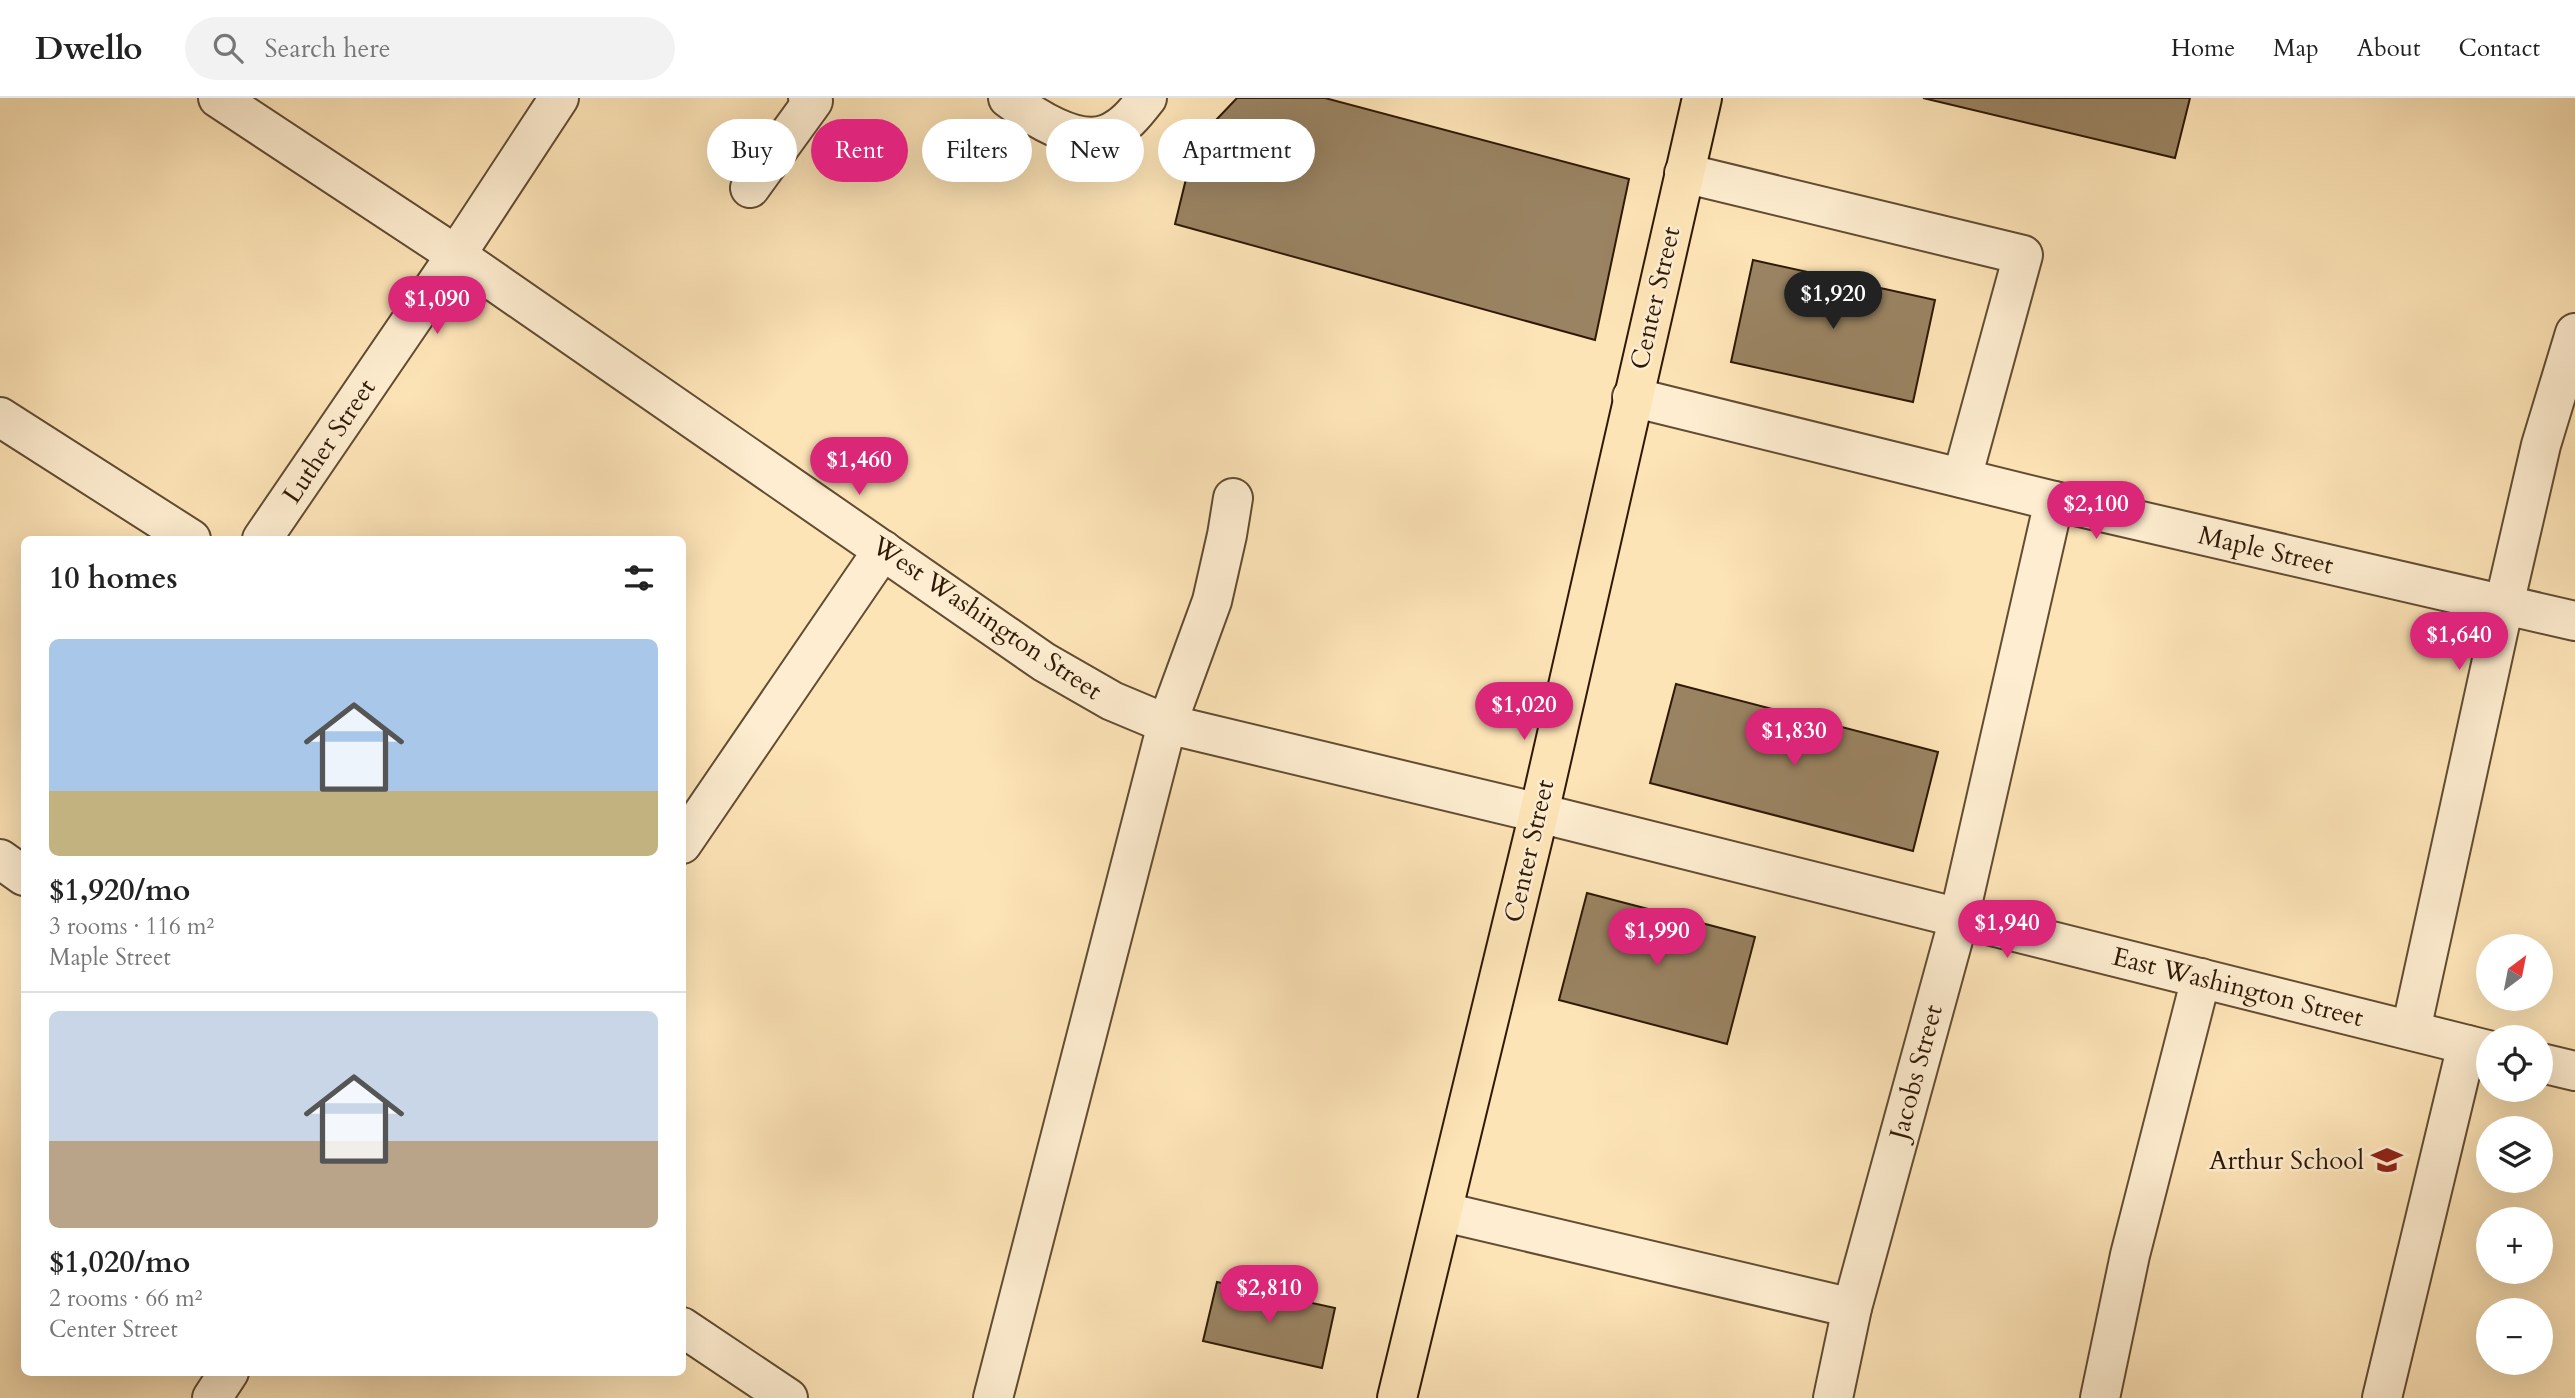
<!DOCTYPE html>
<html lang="en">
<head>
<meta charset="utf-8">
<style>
  body { margin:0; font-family:Cardo,serif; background:#f2f2f2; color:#222; height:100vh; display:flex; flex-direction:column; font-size:26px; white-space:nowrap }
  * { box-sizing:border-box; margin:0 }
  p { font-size:23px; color:#767676 }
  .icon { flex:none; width:38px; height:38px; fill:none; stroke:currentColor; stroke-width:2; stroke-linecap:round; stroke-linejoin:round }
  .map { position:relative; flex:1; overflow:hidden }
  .details { position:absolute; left:21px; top:438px; width:665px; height:840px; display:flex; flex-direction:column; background:#fff; border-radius:10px; box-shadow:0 7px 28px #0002 }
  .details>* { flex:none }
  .top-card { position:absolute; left:707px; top:21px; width:665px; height:63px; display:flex; gap:14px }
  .needle { width:46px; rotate:32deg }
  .controls { position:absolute; left:2476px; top:836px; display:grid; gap:14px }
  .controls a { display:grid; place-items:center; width:77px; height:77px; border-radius:50%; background:#fff; box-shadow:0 7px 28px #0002; font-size:35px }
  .price { position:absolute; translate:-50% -60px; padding:0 16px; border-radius:24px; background:#db2777; color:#fff; font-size:23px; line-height:46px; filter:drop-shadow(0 2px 4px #0008) }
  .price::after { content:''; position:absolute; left:50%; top:42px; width:21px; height:16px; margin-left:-10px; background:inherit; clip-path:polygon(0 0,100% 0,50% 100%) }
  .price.selected { background:#222; color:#fff }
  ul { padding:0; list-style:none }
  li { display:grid; align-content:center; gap:14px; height:371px; padding:0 28px }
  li+li { border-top:2px solid #e0e0e0 }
  li span { display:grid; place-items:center; height:217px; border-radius:10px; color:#555 }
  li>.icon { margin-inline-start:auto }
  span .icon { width:126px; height:126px; fill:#fffc; stroke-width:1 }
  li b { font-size:30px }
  h2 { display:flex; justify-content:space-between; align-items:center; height:84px; padding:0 28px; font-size:30px }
  .chip { padding:0 24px; border-radius:32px; background:#fff; box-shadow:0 7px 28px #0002; font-size:24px; line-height:63px }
  .chip.selected { background:#db2777; color:#fff }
  header { display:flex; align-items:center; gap:42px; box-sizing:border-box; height:98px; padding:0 35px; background:#fff; border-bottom:2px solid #e0e0e0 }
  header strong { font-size:33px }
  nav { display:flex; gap:38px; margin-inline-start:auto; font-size:24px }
  .search { width:490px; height:63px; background:#f2f2f2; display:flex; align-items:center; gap:18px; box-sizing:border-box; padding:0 24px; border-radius:38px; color:#767676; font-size:26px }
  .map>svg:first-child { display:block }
  .building { fill:#9a8362; stroke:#2f1906; stroke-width:2 }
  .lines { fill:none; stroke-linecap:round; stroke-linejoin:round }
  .minor-casing { stroke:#624c32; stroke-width:42 }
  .major-casing { stroke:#2f1906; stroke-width:42 }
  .minor { stroke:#feedd0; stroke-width:38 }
  .major { stroke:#fde4b7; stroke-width:38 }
  .labels { text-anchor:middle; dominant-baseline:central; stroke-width:5; stroke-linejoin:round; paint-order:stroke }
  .street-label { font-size:26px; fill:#2f1906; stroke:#feedd0 }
  .poi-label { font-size:26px; fill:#2f1906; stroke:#feedd0; text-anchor:end }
</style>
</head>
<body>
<header>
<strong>Dwello</strong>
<div class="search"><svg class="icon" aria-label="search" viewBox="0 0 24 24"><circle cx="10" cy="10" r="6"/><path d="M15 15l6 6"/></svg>Search here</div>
<nav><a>Home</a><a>Map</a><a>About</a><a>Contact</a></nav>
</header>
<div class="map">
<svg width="2575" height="1300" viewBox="0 0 2575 1300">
  <rect width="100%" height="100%" fill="#fde4b7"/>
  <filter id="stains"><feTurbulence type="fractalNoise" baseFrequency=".00286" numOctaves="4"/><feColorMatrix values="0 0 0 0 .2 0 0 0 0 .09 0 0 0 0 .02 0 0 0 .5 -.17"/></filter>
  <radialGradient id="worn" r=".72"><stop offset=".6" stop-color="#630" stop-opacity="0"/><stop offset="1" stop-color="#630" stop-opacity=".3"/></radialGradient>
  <g class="building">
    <path d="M1237 0H1325L1629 81 1595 242 1175 126 1195 44Z"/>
    <path d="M1923 0H2190L2175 60Z"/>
    <path d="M1753 162 1935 202 1913 304 1731 264Z"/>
    <path d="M1676 586 1938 654 1913 753 1650 685Z"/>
    <path d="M1587 795 1755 839 1727 946 1559 902Z"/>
    <path d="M1217 1184 1335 1210 1322 1270 1203 1243Z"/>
  </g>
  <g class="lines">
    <g class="minor-casing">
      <g id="minor">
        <path d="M218 0 456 157 1044 564 1112 603 1167 626 1539 715 2488 952"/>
        <path d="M1008 0C1032 18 1077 48 1107 36 1125 29 1136 14 1147 0"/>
        <path d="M1684 75 2023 157 1962 380"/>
        <path d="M750 90 813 3 808 0"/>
        <path d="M1632 299 2054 403 2575 523"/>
        <path d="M0 319 191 441"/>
        <path d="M262 441 456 157 559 0"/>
        <path d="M682 746 883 452"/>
        <path d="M0 761 24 778"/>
        <path d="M2411 932 2504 507 2541 347 2575 235"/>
        <path d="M2541 965 2575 973"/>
        <path d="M1444 1114 1852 1210"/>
        <path d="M682 1229 788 1300"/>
        <path d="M212 1300 229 1274"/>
        <path d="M993 1300 1167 626 1212 503 1227 437 1233 400"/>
        <path d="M1833 1300 1852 1210 1959 820 2054 403"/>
        <path d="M2100 1300 2130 1157 2201 880"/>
        <path d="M2382 1300 2467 947"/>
      </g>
    </g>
    <g class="major-casing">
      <path id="major" d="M1397 1300 1539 715 1702 0"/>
    </g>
    <use href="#minor" class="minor"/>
    <use href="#major" class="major"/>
  </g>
  <defs>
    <g id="school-bare" transform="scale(2.415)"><path d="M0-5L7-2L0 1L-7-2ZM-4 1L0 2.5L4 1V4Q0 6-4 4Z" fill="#8f2418" stroke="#feedd0" stroke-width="2.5" paint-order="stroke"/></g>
  </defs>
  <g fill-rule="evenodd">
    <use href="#school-bare" x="2387" y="1062"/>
  </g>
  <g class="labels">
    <g class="street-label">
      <text transform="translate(1655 200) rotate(-77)">Center Street</text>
      <text transform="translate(329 343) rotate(-56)">Luther Street</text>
      <text transform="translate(2266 452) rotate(13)">Maple Street</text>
      <text transform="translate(987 520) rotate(34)">West Washington Street</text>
      <text transform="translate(1529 753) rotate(-77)">Center Street</text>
      <text transform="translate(2238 889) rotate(14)">East Washington Street</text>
      <text transform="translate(1916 974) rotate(-75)">Jacobs Street</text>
    </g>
    <g class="poi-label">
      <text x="2364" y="1062">Arthur School</text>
    </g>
  </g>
  <rect width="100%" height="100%" filter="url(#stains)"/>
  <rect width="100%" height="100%" fill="url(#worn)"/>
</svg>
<div class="controls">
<a><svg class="needle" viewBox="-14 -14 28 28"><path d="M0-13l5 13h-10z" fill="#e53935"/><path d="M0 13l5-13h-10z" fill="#767676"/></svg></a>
<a><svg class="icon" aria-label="locate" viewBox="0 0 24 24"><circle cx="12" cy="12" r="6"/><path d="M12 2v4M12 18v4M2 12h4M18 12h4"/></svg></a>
<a><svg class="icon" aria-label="layers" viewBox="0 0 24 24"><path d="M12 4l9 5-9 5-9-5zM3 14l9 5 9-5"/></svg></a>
<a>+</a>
<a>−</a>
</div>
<b class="price selected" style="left:1833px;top:233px">$1,920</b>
<b class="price" style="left:437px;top:238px">$1,090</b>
<b class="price" style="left:859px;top:399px">$1,460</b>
<b class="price" style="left:2096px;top:443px">$2,100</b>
<b class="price" style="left:2459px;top:574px">$1,640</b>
<b class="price" style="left:1524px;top:644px">$1,020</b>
<b class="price" style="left:1794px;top:670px">$1,830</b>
<b class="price" style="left:2007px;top:862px">$1,940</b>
<b class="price" style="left:1657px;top:870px">$1,990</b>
<b class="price" style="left:1269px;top:1227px">$2,810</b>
<div class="top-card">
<a class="chip">Buy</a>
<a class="chip selected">Rent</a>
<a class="chip">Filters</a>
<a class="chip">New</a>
<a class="chip">Apartment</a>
</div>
<section class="details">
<h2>10 homes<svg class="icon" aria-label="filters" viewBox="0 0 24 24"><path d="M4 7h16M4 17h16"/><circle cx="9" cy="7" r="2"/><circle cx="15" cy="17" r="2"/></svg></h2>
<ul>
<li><span style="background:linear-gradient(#a9c7e8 70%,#c2b280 0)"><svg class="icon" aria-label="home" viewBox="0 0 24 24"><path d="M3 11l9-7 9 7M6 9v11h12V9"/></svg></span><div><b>$1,920/mo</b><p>3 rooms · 116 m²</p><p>Maple Street</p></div></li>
<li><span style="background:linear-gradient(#c9d6e8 60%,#b9a48a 0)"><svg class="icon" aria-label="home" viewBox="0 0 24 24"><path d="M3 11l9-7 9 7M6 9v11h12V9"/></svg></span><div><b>$1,020/mo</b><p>2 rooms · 66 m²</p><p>Center Street</p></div></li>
</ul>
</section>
</div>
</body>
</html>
